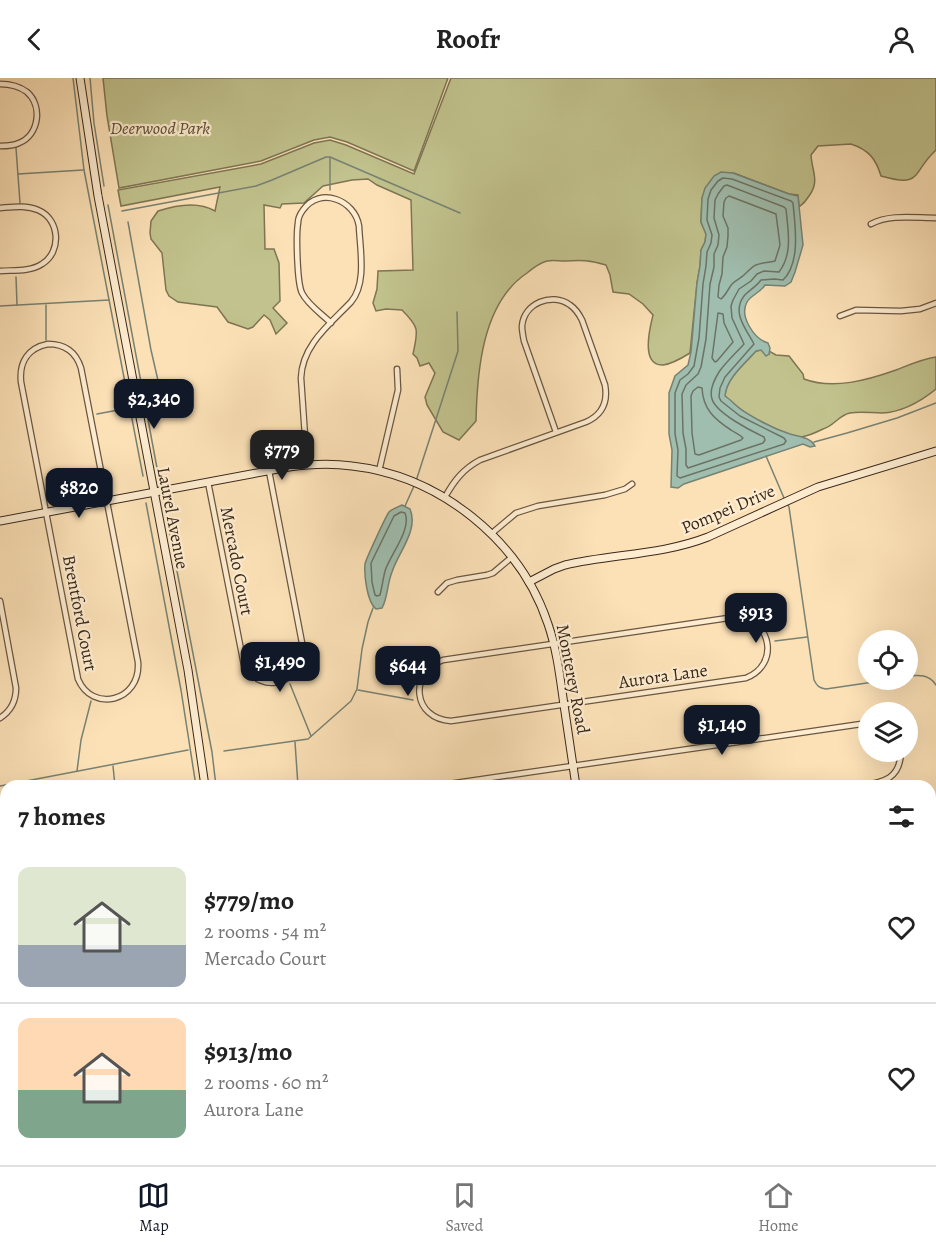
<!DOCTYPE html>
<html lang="en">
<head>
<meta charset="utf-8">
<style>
  body { margin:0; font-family:Alegreya,serif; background:#f2f2f2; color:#222; height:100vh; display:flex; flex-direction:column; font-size:22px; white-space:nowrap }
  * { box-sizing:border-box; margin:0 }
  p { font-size:20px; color:#767676 }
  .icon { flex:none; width:33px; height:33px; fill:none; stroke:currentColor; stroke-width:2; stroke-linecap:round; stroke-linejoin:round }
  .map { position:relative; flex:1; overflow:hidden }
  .side { position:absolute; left:0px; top:702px; width:936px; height:386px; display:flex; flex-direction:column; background:#fff; border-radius:18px 18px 0 0; box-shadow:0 6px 24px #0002 }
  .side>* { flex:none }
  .tools { position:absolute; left:858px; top:552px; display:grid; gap:12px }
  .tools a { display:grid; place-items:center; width:60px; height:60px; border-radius:50%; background:#fff; box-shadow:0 6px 24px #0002; font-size:30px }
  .price { position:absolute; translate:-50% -51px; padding:0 14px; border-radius:12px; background:#111827; color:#fff; font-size:20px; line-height:39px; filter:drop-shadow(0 2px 3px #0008) }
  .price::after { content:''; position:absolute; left:50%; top:36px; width:18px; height:14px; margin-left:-9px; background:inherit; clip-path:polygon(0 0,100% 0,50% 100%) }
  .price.on { background:#222; color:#fff }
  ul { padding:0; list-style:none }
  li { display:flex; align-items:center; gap:18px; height:150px; padding:0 18px }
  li+li { border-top:2px solid #e0e0e0 }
  li span { display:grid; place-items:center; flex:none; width:168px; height:120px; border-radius:12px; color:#555 }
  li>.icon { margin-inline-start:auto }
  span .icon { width:72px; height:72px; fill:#fffc; stroke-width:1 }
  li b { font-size:26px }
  h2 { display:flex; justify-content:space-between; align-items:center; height:72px; padding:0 18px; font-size:26px }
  header { display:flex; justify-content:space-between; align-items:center; height:78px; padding:0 18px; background:#fff; font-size:27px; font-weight:600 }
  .dock { display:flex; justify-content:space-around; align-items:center; height:84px; border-top:2px solid #e0e0e0; background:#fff; font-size:16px; color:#767676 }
  .dock a { display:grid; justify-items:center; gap:3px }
  .dock .on { color:#111827 }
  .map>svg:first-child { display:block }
  .green { fill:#c1c28d; stroke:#7e7554; stroke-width:1.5 }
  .water { fill:#9fbeaf; stroke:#778273; stroke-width:1.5 }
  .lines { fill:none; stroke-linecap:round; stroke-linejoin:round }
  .shore { stroke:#6c7364; stroke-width:1.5 }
  .stream { stroke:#778273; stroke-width:1.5 }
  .street-casing { stroke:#6a5641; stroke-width:7 }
  .secondary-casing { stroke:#3a281a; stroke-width:9 }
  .street { stroke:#fdecd0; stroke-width:4.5 }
  .secondary { stroke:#fdecd0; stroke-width:7 }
  .labels { text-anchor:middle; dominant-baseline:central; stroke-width:4.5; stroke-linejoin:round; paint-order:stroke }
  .park-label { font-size:18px; font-style:italic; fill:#5c4e37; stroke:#fdecd0 }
  .street-label { font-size:18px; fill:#3a281a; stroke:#fdecd0 }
</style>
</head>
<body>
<header><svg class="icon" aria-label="back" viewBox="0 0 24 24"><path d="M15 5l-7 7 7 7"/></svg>Roofr<svg class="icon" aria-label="person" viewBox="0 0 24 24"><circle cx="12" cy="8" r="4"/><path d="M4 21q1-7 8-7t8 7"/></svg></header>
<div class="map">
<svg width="936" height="1087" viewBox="0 0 936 1087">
  <rect width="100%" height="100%" fill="#fce1b7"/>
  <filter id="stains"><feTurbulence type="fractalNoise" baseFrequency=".00333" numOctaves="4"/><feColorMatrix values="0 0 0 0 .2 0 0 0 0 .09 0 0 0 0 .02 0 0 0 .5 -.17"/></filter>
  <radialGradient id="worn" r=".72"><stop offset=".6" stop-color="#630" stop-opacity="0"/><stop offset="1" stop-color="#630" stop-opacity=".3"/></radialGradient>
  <g class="green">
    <path d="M103 0H448L414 93 347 64 330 59 314 62 261 83 119 110 107 38Z"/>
    <path d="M451 0H936V72C911 95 923 110 881 98 876 81 869 72 851 66L818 68 811 77C812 94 820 103 809 118 806 123 803 126 799 129L798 117 789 116 734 95 702 120 701 144 706 156 705 164 701 172 700 188 697 205 690 275C682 280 672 286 663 287 640 288 650 249 653 237L643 226 629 216 613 214 610 197 606 187C590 182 581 182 565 183 559 183 552 182 547 183 539 185 533 190 527 195 482 225 477 294 476 343L459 362 443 354 427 327 425 319 435 295 429 285 420 288 417 280 413 276C418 252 420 250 402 232L386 231 376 233 373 225 377 211 378 193 413 192 411 122 377 107 368 101 352 102 323 108 304 125 282 126 280 130 264 127 265 171H274L279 185 280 223 273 230 287 245 276 256 270 242 264 237 253 249 248 251 228 244 217 229 178 224 169 218 166 212 162 175 151 161 150 155 151 143 158 133C176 127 198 123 215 133L220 109 121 128 118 112 261 86 314 65 330 62 346 67 414 96Z"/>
    <path d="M761 272 769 276V273L776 277 789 278 803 296 804 301C833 312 868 302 896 292 909 287 922 281 936 279V311C920 324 903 334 882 335 871 335 861 333 850 335 839 337 834 348 823 351 817 354 808 358 801 359 790 360 752 339 742 332 736 328 731 323 725 318 726 300 745 286 756 273Z"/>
    <path d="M398 1082H485L438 1087H300Z"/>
    <path d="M523 1082H615L616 1087H524Z"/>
  </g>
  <g class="water">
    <path d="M721 94 733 95 789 116 798 118 803 167 795 194 791 204 785 208 765 207C760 215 751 217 747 224 739 238 754 261 768 265L770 270 769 276 766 278 761 272 756 273C745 285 726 301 725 318 731 322 737 329 743 333 757 342 775 351 790 356 800 359 810 359 815 368L810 369 803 366 684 406 678 410 671 409 672 372 669 356V315L675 298 688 287 691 274 697 205 700 188 701 172 705 164 706 156 701 144 702 120 705 110 714 98Z"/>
    <path d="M402 427 410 431C419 452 398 475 392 494 387 506 388 519 382 530L376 531C367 524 364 497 365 486 366 481 386 438 389 434 392 431 398 429 402 427Z"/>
  </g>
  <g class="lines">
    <g class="shore">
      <path d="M723 100 732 101 791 123 793 125C795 147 801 185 783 202L774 201 761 202C756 209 748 213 744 218 731 235 747 252 754 266L725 299 720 310 719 319 721 323 740 338 784 360 786 363 784 366 680 400 677 398 678 372 675 356V315L680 302 688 296 694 288 699 260 703 206 706 188 707 174 711 165 712 157 707 142 708 121 711 112 718 103Z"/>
      <path d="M727 107 784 129 786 131C788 152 793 176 779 194L764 193 757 196 751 203 739 211 733 222 731 228 732 240 744 266C736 275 726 284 719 294 714 302 709 312 712 321 716 335 751 353 764 359L765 362 763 365 688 390 686 387V371L683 355 682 316 686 307 698 296 701 289 706 261 710 206 714 189V176L718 167 719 157 714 140 715 122 718 116 724 108Z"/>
      <path d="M729 118 776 136 780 167 775 183C756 187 758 183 744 197 741 200 736 202 732 206 728 211 726 217 721 221L718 219 719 207 722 196 723 179 727 169 728 158V150L723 138 724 124 726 120Z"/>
      <path d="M718 235 723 236 724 245 733 264 717 283 715 284 712 280Z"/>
      <path d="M698 309 702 310C703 331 714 341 731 352 735 355 739 356 743 360L741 362 699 377 695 376 692 355 691 318 693 313Z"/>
      <path d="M401 434 405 435C412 451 390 477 385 493 383 501 382 509 380 517L377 518 375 517 372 504 371 485 394 438Z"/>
    </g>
    <g class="stream">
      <path d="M73 0 84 92 143 398"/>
      <path d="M90 0 94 45 104 108"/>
      <path d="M16 70 20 125"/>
      <path d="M18 96 83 92"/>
      <path d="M330 112V80"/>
      <path d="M108 127 157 390"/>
      <path d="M122 133 256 108 272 102 326 79H330L460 135"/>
      <path d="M128 144 151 272 165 333"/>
      <path d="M16 199 17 227"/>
      <path d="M46 227V262"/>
      <path d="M0 228 109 222"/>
      <path d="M97 336 129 330"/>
      <path d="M814 364 847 355 897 340 936 325"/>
      <path d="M766 378 784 420"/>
      <path d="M416 403 458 273 457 234"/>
      <path d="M164 421 165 428"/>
      <path d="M146 425 181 612 196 708"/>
      <path d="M787 425 789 429 814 602C817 608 819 610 826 611L887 602"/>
      <path d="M405 428 414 408"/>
      <path d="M166 436 212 674 216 708"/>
      <path d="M775 563 807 559"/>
      <path d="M908 598C919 597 929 596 936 607"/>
      <path d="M290 606 311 658"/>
      <path d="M358 612 413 622"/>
      <path d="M295 664 298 708"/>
      <path d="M224 673 308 661 351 623 357 611 362 571 368 544 373 530"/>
      <path d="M113 688 115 708"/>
      <path d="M77 693 81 662 91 623"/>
      <path d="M0 708 188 672"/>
      <path d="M930 764 936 763"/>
      <path d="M930 829 936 824"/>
      <path d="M41 1082V1087"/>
      <path d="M375 1085 407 1082"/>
      <path d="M125 1087 179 1082"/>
    </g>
    <g class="street-casing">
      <g id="street">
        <path d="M0 6C9 6 19 8 27 14 43 28 39 57 19 65 13 68 6 68 0 68"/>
        <path d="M0 130C13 129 26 127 38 132 60 141 62 174 42 186 30 194 13 192 0 193"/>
        <path d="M871 146C890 136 915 140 936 140"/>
        <path d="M840 238 856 232 901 233 920 231 936 225"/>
        <path d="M48 266C65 266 76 274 81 290L138 584C141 624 92 635 78 601L21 304C19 284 28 270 48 266Z"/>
        <path d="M307 387 301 300C302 267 330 246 351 224 367 205 360 172 359 148 355 122 320 108 303 132 300 136 298 141 298 145 296 157 297 205 302 215 308 227 322 236 331 245"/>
        <path d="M379 393 398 312 397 291"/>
        <path d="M208 404 244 587C262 618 302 606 303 570L269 393"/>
        <path d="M445 419C454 403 463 391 480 382L586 344C602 337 608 324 605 307L582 242C579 236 576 231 570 227 552 214 524 225 522 248 522 253 523 258 524 263L556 354"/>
        <path d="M491 456 516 435 538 428 605 417 625 411 632 406"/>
        <path d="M438 514 447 505 457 502 487 497 493 495 512 479"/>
        <path d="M0 523 16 610C16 623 11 633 0 640"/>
        <path d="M735 539C772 540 780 587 746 600L451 643C413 641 408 595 443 582Z"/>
        <path d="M435 708 868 645"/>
        <path d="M861 708C884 704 900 701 901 674"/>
        <path d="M0 891 6 890"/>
        <path d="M0 983 6 1037"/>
        <path d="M930 1062H936"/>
        <path d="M625 1082 626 1087"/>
        <path d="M633 1082 634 1087"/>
        <path d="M736 1087 777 1082"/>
      </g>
    </g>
    <g class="secondary-casing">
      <g id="secondary">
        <path d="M80 0 98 118 188 592 205 708"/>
        <path d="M0 443 289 389C310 386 331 385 352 388 440 398 520 462 548 546 557 572 560 599 564 627 568 654 572 681 576 708"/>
        <path d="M529 504 554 491 565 487C612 476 662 477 708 459L818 409 936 373"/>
        <path d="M930 998 936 997"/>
        <path d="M217 1087 276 1082"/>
      </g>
    </g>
    <use href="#street" class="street"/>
    <use href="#secondary" class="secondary"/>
  </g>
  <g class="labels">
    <g class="park-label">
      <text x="160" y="50">Deerwood Park</text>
    </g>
    <g class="street-label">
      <text transform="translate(728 431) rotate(-23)">Pompei Drive</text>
      <text transform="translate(173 440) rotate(79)">Laurel Avenue</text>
      <text transform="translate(237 483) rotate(79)">Mercado Court</text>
      <text transform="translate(80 535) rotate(79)">Brentford Court</text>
      <text transform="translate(663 598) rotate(-8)">Aurora Lane</text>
      <text transform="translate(573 601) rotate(79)">Monterey Road</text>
    </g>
  </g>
  <rect width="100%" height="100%" filter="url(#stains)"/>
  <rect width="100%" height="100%" fill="url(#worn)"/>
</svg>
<div class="tools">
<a><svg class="icon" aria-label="locate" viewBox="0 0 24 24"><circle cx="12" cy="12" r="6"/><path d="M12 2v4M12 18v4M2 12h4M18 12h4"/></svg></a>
<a><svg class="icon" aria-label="layers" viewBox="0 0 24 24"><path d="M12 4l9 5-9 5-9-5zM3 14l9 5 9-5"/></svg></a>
</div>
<b class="price" style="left:154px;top:352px">$2,340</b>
<b class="price on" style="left:282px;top:403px">$779</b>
<b class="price" style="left:79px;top:441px">$820</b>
<b class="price" style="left:756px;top:566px">$913</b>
<b class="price" style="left:280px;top:615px">$1,490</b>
<b class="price" style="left:408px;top:619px">$644</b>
<b class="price" style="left:722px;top:678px">$1,140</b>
<section class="side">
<h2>7 homes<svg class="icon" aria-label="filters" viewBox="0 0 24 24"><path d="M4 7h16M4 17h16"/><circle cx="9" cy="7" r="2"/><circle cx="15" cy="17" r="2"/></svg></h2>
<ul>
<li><span style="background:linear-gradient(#dfe7d0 65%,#9aa5b1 0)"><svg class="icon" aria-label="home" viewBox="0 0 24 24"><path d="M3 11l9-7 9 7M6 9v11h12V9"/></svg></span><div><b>$779/mo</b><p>2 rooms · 54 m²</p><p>Mercado Court</p></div><svg class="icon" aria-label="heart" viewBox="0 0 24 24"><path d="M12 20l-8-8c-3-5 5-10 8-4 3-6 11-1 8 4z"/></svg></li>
<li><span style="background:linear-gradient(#ffd9b3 60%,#7fa58c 0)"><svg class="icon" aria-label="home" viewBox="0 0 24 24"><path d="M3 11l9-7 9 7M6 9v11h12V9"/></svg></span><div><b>$913/mo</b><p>2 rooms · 60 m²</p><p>Aurora Lane</p></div><svg class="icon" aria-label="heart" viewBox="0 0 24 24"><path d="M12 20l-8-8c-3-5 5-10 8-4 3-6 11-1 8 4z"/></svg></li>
</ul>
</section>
</div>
<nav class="dock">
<a class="on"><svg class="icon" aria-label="map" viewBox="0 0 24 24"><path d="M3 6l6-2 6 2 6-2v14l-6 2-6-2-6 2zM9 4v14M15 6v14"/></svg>Map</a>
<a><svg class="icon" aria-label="saved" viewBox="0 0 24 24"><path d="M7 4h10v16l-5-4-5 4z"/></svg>Saved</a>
<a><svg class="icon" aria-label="home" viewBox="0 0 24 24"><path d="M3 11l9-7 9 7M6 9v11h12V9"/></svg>Home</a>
</nav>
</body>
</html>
